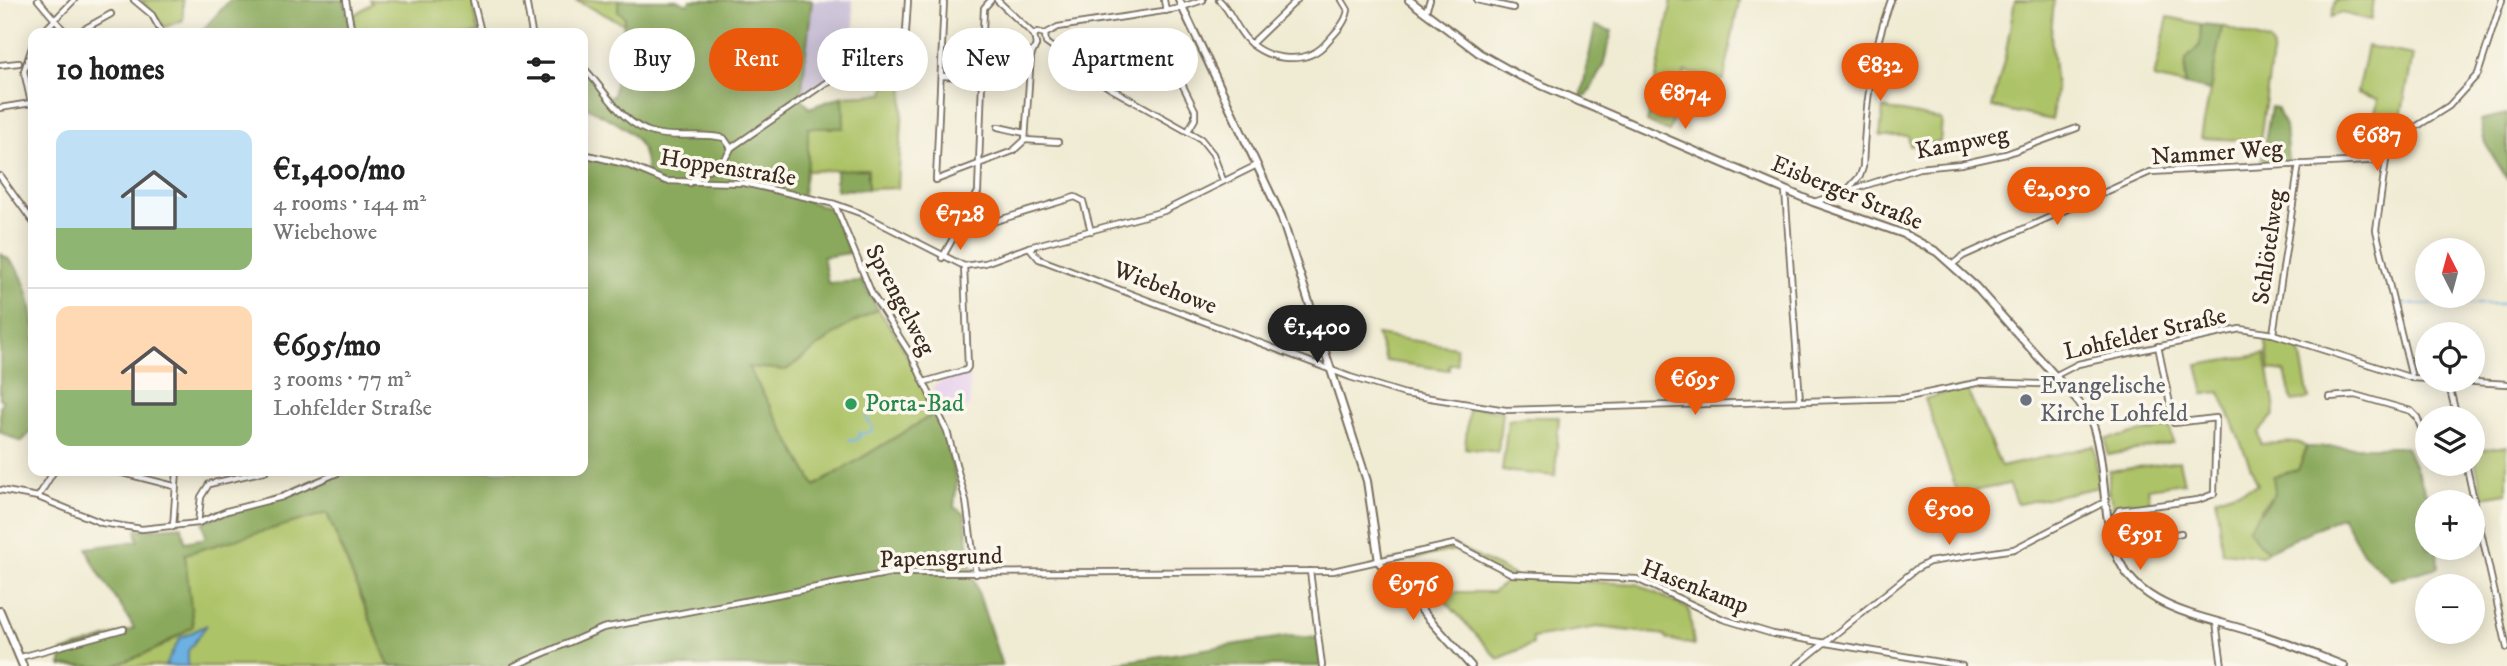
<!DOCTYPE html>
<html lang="en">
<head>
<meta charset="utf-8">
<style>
  body { margin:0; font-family:"IM FELL DW Pica",serif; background:#f6f6f6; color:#222; height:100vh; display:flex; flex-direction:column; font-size:26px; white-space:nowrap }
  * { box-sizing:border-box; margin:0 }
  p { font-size:23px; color:#767676 }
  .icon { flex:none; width:38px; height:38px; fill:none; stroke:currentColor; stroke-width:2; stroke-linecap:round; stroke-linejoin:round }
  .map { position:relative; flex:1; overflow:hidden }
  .drawer { position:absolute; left:28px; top:28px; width:560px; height:448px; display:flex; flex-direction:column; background:#fff; border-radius:14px; box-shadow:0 4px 18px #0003 }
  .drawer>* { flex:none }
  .guide { position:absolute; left:609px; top:28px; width:665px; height:63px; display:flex; gap:14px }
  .needle { width:46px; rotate:354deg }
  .controls { position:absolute; left:2415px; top:238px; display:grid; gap:14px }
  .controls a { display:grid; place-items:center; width:70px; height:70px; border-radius:50%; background:#fff; box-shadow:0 4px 18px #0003; font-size:35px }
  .price { position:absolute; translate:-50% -60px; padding:0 16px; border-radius:24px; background:#ea580c; color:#fff; font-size:23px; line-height:46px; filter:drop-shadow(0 2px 4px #0008) }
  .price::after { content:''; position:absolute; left:50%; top:42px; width:21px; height:16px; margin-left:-10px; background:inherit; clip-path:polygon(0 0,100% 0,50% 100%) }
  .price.current { background:#222; color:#fff }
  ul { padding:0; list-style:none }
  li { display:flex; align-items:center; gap:21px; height:175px; padding:0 28px }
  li+li { border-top:2px solid #e0e0e0 }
  li span { display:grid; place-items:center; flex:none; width:196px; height:140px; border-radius:14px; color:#555 }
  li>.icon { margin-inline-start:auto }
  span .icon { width:84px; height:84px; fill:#fffc; stroke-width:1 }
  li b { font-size:30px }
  h2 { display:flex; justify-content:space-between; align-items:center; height:84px; padding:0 28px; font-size:30px }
  .pill { padding:0 24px; border-radius:32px; background:#fff; box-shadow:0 4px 18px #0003; font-size:24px; line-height:63px }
  .pill.current { background:#ea580c; color:#fff }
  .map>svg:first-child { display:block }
  .built { fill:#e8d2ee }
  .industrial { fill:#c9bfd7 }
  .green { fill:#adc367; stroke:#747642; stroke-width:2 }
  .forest { fill:#8aa95c; stroke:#626a3d; stroke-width:2 }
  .water { fill:#6cb1e2; stroke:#546e80; stroke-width:2 }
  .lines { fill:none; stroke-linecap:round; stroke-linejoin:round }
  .stream { stroke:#6cb1e2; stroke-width:2 }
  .street-casing { stroke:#7a6e5d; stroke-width:8 }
  .secondary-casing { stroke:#7a6e5d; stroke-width:10 }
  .street { stroke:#fff; stroke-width:4.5 }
  .secondary { stroke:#fff; stroke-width:6 }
  .worship-dot { fill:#6b7280; stroke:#fbf7ec; stroke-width:2.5 }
  .leisure-dot { fill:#2e9e5b; stroke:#fbf7ec; stroke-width:2.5 }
  .labels { text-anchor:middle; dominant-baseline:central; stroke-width:7; stroke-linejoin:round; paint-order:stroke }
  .street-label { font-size:24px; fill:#3b2a1e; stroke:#fbf7ec }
  .worship-label { font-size:24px; fill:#5b616d; stroke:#fbf7ec; text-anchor:start }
  .leisure-label { font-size:24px; fill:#27864d; stroke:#fbf7ec; text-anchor:start }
</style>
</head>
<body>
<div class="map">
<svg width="2507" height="666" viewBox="0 0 2507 666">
  <rect width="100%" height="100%" fill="#fbf7ec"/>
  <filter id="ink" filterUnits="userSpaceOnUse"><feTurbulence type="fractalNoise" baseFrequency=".0143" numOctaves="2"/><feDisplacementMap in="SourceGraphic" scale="14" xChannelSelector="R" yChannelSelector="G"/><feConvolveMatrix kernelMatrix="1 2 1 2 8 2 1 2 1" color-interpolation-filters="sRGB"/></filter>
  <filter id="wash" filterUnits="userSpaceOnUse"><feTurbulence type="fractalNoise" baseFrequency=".00686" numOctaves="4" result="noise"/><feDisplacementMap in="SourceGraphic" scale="28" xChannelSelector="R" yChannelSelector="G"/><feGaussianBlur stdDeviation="1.57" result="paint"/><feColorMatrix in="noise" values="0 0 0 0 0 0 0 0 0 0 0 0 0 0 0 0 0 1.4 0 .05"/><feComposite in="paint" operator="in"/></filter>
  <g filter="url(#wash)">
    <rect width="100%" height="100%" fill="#f0ebd3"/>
    <path class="built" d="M969 372 970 405 948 421 932 386Z"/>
    <path class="industrial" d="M812 0H852L859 74 829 79 801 95Z"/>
    <g class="green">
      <path d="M141 0H183V20L165 27Z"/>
      <path d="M370 0H475L474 7 479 33H357L353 16 372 3Z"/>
      <path d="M575 0H618V11L625 16 624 24Z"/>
      <path d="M1672 0H1739L1724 80 1685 72 1669 132 1647 122Z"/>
      <path d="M2015 0H2054L2051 35 2056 90 2052 120 1992 107 2005 57Z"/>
      <path d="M2335 0H2374L2371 20 2342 13 2331 17Z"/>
      <path d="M2168 17 2201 24 2200 45 2186 60 2185 85 2154 78Z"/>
      <path d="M2222 26 2270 42 2273 47 2260 141 2201 138Z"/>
      <path d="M2367 46 2413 55 2398 133 2374 119 2378 99 2357 93Z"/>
      <path d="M905 70 898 188 868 189V169L807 171 808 128H844L843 96 884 94 886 84 877 75Z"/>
      <path d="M1883 108 1942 120 1940 142 1910 146 1908 136H1880Z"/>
      <path d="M878 309 898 338 937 412 815 486 747 366 786 370 842 329Z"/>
      <path d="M1377 335 1456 347 1457 364H1449V370L1386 361Z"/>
      <path d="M2265 336 2299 347 2309 399 2292 401 2285 372 2270 370Z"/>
      <path d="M2265 354 2275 409 2274 415 2259 432 2261 444 2297 442 2307 447 2298 470 2261 508 2259 544 2268 551 2262 556 2222 552 2216 498 2258 485 2220 392 2204 394 2197 365Z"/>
      <path d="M1966 387 2001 467 2094 446 2099 487 2018 504 2009 484 1958 494 1925 399Z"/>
      <path d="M1469 407 1502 411 1498 452 1465 448Z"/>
      <path d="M1524 417H1559L1555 476 1502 471 1508 420Z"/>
      <path d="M2170 427 2173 443 2108 455 2106 439Z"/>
      <path d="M2507 446V493L2483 497 2473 451Z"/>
      <path d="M2179 461 2184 483 2148 488 2150 504 2114 509 2109 492V471Z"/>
      <path d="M327 513 389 666H114L161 647 193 626 184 554Z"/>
      <path d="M1454 545 1514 575V578L1637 584 1689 609 1694 645 1667 639 1665 635 1597 627 1533 638V644L1498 659 1437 592H1493L1507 581 1505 577 1454 550 1390 564 1388 562Z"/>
    </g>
    <g class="forest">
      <path d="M230 0H344L349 22 344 33H200Z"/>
      <path d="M618 0H677L688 4 690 0H812L801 97 809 108 843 96 844 128H808V161L802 199 832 209 850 253 823 257 828 283 862 281 878 309 842 329 786 370 748 367 815 486 937 412 957 481 954 507 965 514 971 570 1002 666H389L327 513 185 554 193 626 154 650 114 666H61L62 652 134 629C120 600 97 577 87 548L138 541 136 530 182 526 185 542 206 538 203 522 343 471H583V155L647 174C646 130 616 124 583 105V70L607 96 613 97 625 17 618 11Z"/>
      <path d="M2201 24 2222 26 2210 91 2185 85 2186 60 2200 45Z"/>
      <path d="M1595 26 1612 31 1603 66 1587 96 1581 97Z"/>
      <path d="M2271 107 2277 108 2285 126 2288 161 2261 164Z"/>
      <path d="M2507 114V179L2485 143 2480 120Z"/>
      <path d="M868 169V189L836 190V170Z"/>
      <path d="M1 254C47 278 33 384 33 430L21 442 0 432V407L3 401 0 398Z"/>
      <path d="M2307 447H2406L2430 502 2427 548H2437L2438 567 2391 580 2363 553 2342 516 2268 551 2259 544 2248 528 2275 494 2273 476 2298 470Z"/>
      <path d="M1289 636 1317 638 1321 666H1115V663Z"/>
    </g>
    <path class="water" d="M207 625 188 651V666H165L180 638Z"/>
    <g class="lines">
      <g class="stream">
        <path d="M2396 304H2507"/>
        <path d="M860 438 859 433H868L873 429 866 417"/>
        <path d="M849 440 855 441 858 437"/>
      </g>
    </g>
  </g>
  <g filter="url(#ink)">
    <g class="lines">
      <g class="street-casing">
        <g id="street">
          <path d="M38 0 66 33"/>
          <path d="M134 0 152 15 162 33"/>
          <path d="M346 0 352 33"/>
          <path d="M473 0 480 28"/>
          <path d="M526 0 532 33"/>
          <path d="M944 0 936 180 1013 151 1025 140 1031 56 1036 45"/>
          <path d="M997 0 1034 35"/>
          <path d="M1164 0 1166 11"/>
          <path d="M1219 0C1231 11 1236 29 1248 41 1268 61 1308 66 1327 42 1335 33 1346 23 1348 10L1342 0"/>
          <path d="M1477 0 1513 8"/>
          <path d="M1425 13 1430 0"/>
          <path d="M983 32 984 8 991 0"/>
          <path d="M42 33 74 0"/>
          <path d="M77 33 111 14"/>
          <path d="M1045 34 1046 43 1108 87 1201 139 1213 154 1223 180"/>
          <path d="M1045 34 1058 27 1176 9 1203 0"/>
          <path d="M1251 44 1297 0"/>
          <path d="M1036 45 1034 35 1038 32 1045 34"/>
          <path d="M0 65 19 63"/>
          <path d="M583 67C605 89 620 124 654 133 677 139 702 132 724 138L731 148"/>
          <path d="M943 76 981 78"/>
          <path d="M1101 82 1120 70 1172 64 1195 110V119L1188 131"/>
          <path d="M0 108 31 103 24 71 33 44"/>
          <path d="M998 127 1025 133"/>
          <path d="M1025 140 1058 142"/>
          <path d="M583 154 625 164 666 181 744 183 835 204 860 213 964 266 985 263 1029 247 1164 211 1257 165"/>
          <path d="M2386 160 2376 230 2412 378"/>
          <path d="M0 176 33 222"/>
          <path d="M690 183C703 169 725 166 731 148L827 82 899 68 904 63 908 0"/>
          <path d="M1849 188 1860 176 1863 167C1865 110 1871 54 1891 0"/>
          <path d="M1785 190 1800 401"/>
          <path d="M1814 202 1919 168 1961 164 2006 154 2077 128"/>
          <path d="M835 205 872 294 911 355 947 431 966 501 976 574"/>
          <path d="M956 233 978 192 983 54 989 50 1032 52"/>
          <path d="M1029 247 1039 259 1350 377 1405 394 1506 410 1903 398 1981 382 2039 384 2078 364 2240 329 2273 334 2412 378 2507 384"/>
          <path d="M942 258 956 233 1075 197 1083 201 1091 231"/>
          <path d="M1953 264 1963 256 2150 172 2386 160 2403 135 2449 106 2478 74 2502 0"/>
          <path d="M2273 334 2299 164"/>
          <path d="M2448 381 2457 418"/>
          <path d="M924 382 966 370 968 367 964 266"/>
          <path d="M2329 397 2355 395 2411 411 2417 417 2427 444"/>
          <path d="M2466 464 2507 648"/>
          <path d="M115 471 174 486"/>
          <path d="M0 490 38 497 102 523 142 529 198 523 227 511 282 497 342 471"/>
          <path d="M38 497 54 471"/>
          <path d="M198 523 201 497 209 484 265 471"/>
          <path d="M173 527 177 471"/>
          <path d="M2121 545 2115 516 2119 510 2198 500 2214 494 2216 418 2174 423 2158 346"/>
          <path d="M2114 548 2181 533"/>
          <path d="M1310 571 1322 666"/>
          <path d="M2216 622 2222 666"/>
          <path d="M21 657 124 629"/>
          <path d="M514 666 603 628 891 573 1333 571 1454 544 1512 574 1637 579 1723 619 1773 634 1962 666"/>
          <path d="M1796 666 1916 569 1929 562 2014 549 2105 502"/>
        </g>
      </g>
      <g class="secondary-casing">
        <g id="secondary">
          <path d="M1179 0 1281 216 1367 481 1379 562 1471 666"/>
          <path d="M1409 0 1479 53 1520 76 1813 202 1904 234 1937 252 1976 287 2089 414C2106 456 2101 502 2113 545 2132 611 2203 615 2259 634 2288 643 2316 655 2344 666"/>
          <path d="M0 611 23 666"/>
        </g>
      </g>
      <use href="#street" class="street"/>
      <use href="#secondary" class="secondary"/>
    </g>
  </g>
  <circle class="worship-dot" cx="2026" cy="400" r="7"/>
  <circle class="leisure-dot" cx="851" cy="404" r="7"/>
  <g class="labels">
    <g class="street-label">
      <text transform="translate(1962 143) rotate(-11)">Kampweg</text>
      <text transform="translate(2217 153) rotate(-4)">Nammer Weg</text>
      <text transform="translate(728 168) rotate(9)">Hoppenstraße</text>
      <text transform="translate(1847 193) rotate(22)">Eisberger Straße</text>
      <text transform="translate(2269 247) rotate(-82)">Schlötelweg</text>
      <text transform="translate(1165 288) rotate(21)">Wiebehowe</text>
      <text transform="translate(900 300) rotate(62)">Sprengelweg</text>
      <text transform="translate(2145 334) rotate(-13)">Lohfelder Straße</text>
      <text transform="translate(941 558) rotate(-2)">Papensgrund</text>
      <text transform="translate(1695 587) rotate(21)">Hasenkamp</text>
    </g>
    <g class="worship-label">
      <text x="2040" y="386">Evangelische<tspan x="2040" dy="28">Kirche Lohfeld</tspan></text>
    </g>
    <g class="leisure-label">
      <text x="865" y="404">Porta-Bad</text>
    </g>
  </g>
</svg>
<div class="controls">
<a><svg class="needle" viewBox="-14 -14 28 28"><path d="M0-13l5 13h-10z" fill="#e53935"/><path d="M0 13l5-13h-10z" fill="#767676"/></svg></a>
<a><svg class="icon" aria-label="locate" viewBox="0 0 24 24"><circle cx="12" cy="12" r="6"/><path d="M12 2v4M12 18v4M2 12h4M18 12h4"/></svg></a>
<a><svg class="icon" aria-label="layers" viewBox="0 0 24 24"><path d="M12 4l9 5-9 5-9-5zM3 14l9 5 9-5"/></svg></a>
<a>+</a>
<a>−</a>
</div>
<b class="price" style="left:1880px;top:103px">€832</b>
<b class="price" style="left:1685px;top:131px">€874</b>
<b class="price" style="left:2377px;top:173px">€687</b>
<b class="price" style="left:2057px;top:227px">€2,050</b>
<b class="price" style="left:960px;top:252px">€728</b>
<b class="price current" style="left:1317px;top:365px">€1,400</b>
<b class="price" style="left:1695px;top:417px">€695</b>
<b class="price" style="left:1949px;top:547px">€500</b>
<b class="price" style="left:2140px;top:572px">€591</b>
<b class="price" style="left:1413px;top:622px">€976</b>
<div class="guide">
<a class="pill">Buy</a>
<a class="pill current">Rent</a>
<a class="pill">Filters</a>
<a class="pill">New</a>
<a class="pill">Apartment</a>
</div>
<section class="drawer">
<h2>10 homes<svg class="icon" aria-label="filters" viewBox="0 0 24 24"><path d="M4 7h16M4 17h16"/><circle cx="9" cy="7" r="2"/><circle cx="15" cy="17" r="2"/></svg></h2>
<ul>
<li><span style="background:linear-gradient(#bfe0f5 70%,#8fb573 0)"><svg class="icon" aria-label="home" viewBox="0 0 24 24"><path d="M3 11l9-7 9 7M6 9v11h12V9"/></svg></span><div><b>€1,400/mo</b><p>4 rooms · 144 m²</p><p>Wiebehowe</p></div></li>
<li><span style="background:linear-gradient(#ffd9b3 60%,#8fb573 0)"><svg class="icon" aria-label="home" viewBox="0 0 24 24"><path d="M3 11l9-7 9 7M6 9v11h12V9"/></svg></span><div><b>€695/mo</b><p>3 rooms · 77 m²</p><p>Lohfelder Straße</p></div></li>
</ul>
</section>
</div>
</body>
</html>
